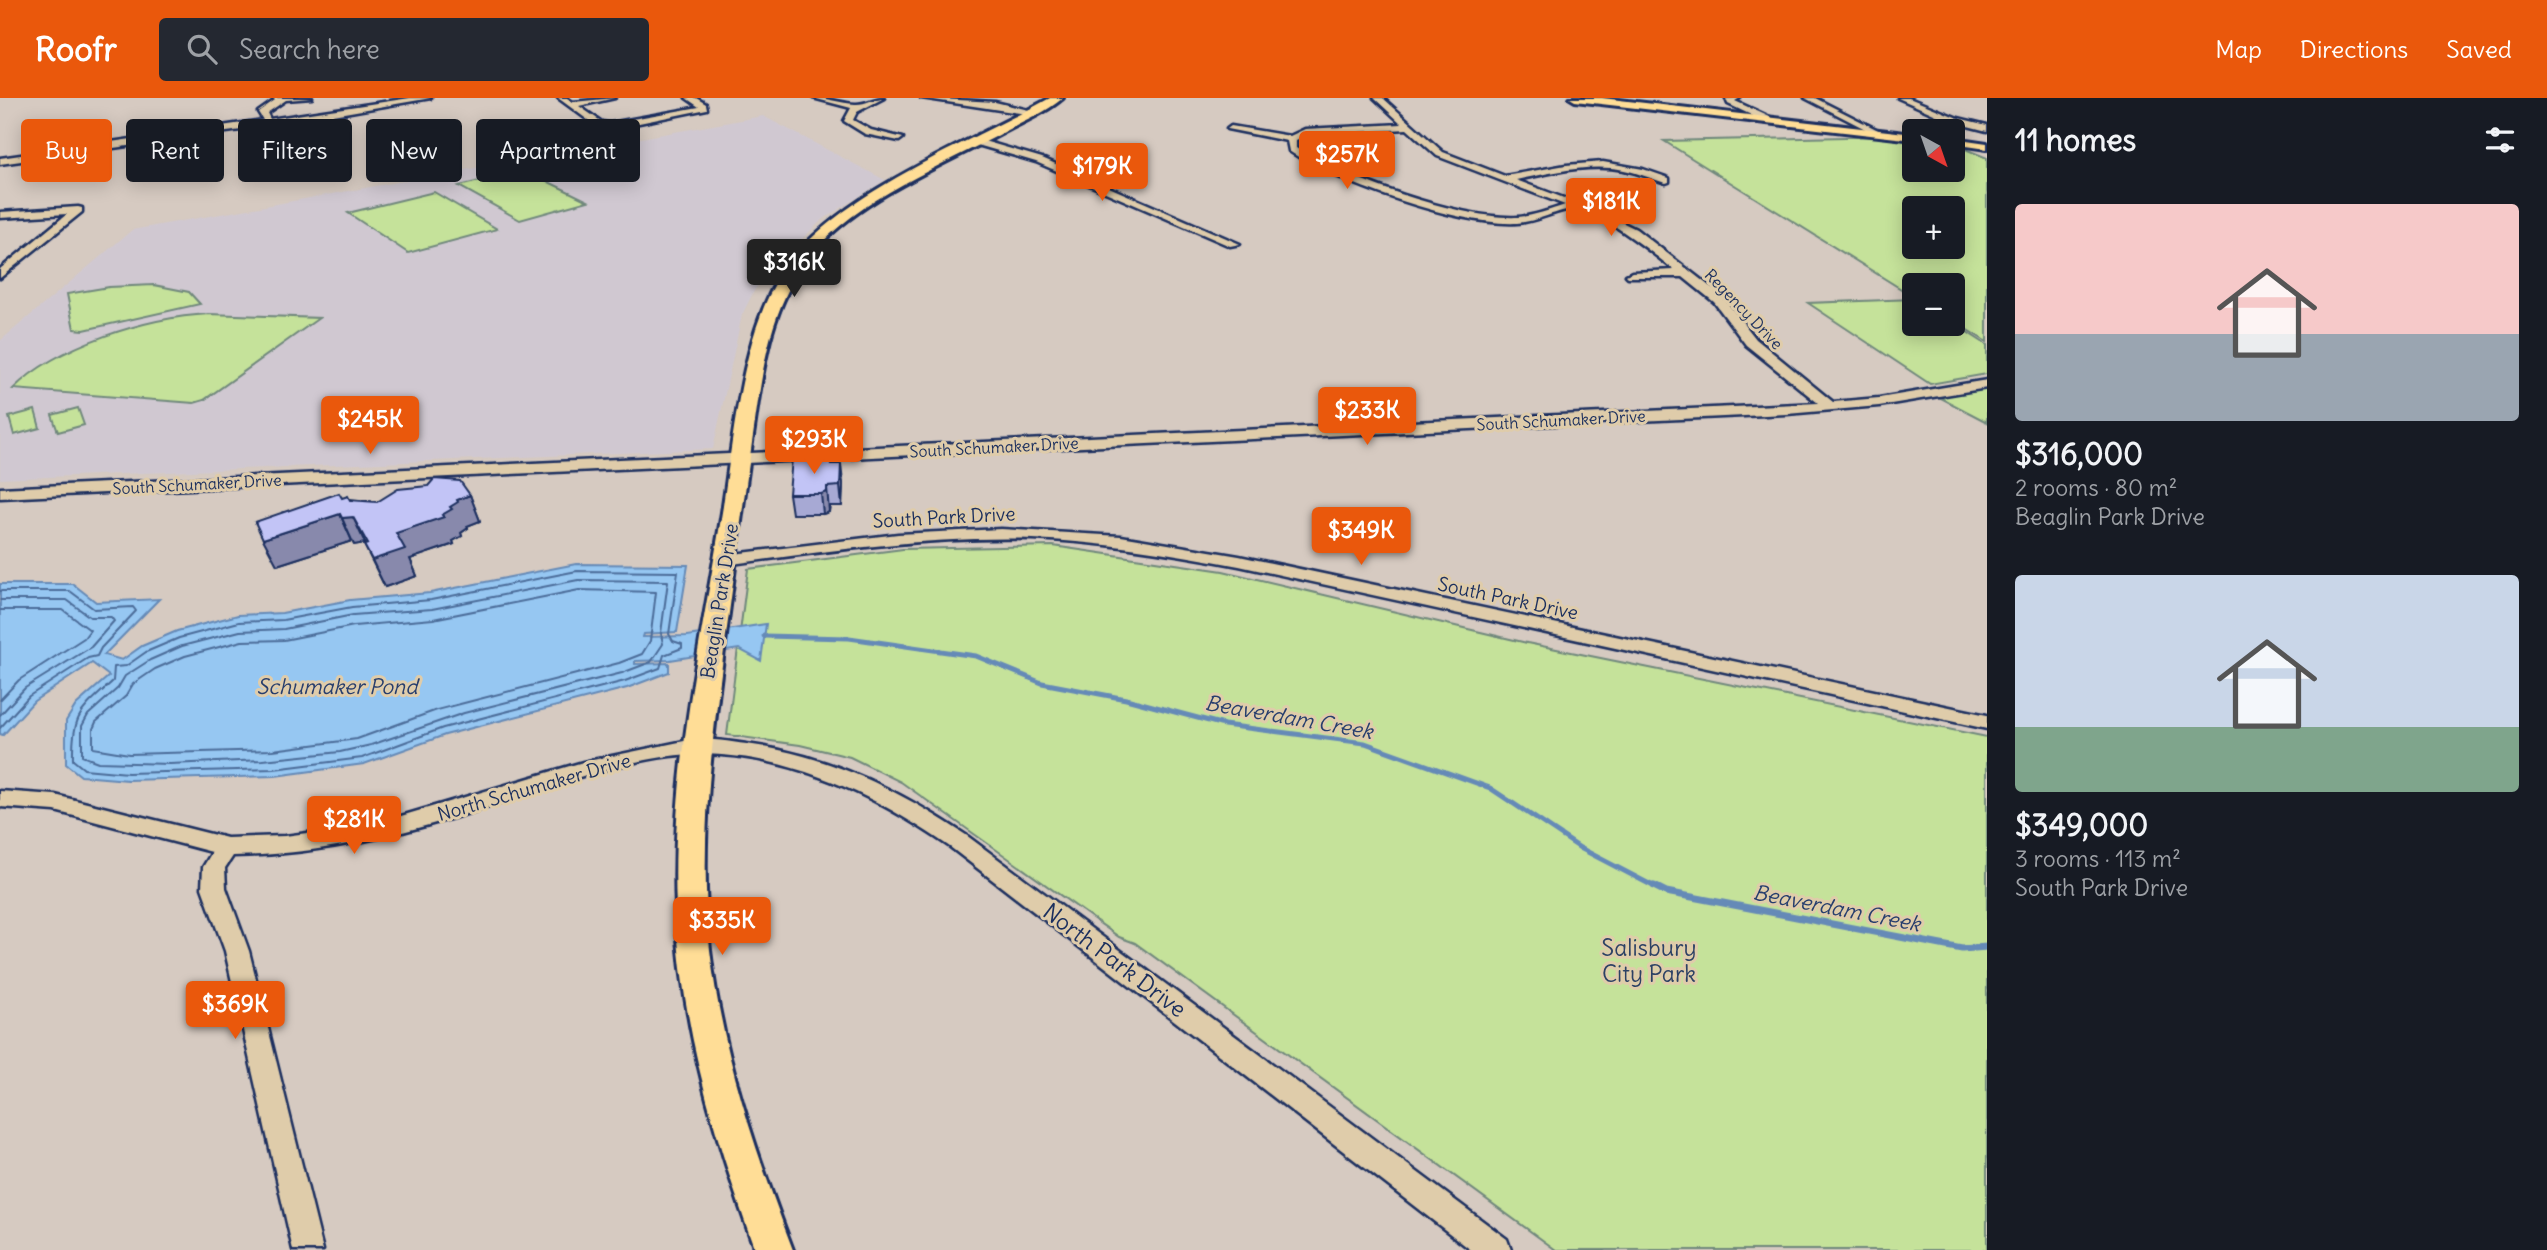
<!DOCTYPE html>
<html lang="en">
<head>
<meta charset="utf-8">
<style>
  body { margin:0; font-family:Delius,sans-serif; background:#242831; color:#f1f3f6; height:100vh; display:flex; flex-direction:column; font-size:26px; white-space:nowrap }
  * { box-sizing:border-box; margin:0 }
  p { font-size:23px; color:#9ea1a6 }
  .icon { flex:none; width:38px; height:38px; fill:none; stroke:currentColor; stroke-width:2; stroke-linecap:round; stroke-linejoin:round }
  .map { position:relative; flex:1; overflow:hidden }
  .details { display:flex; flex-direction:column; background:#171b24; width:560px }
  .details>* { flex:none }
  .top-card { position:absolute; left:21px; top:21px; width:665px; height:63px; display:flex; gap:14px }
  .needle { width:46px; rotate:140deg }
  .fabs { position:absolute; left:1902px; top:21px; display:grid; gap:14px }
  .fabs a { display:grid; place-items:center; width:63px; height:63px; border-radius:7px; background:#171b24; box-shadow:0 4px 18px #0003; font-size:35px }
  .price { position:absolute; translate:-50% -60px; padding:0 16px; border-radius:7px; background:#ea580c; color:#fff; font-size:23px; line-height:46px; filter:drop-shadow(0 2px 4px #0008) }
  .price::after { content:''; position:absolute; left:50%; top:42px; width:21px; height:16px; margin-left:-10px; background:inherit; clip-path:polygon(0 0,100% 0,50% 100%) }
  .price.selected { background:#222; color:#fff }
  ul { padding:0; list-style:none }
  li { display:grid; align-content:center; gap:14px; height:371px; padding:0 28px }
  li span { display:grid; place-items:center; height:217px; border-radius:7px; color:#555 }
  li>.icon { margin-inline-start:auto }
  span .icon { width:126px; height:126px; fill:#fffc; stroke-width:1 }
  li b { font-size:30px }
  h2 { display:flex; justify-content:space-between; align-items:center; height:84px; padding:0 28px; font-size:30px }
  .chip { padding:0 24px; border-radius:7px; background:#171b24; box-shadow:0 4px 18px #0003; font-size:24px; line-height:63px }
  .chip.selected { background:#ea580c; color:#fff }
  header { display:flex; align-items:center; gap:42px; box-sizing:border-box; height:98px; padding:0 35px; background:#ea580c; color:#fff }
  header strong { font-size:33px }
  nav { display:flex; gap:38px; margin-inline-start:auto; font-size:24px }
  .search { width:490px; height:63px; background:#242831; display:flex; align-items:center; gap:18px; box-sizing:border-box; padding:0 24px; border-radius:7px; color:#9ea1a6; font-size:26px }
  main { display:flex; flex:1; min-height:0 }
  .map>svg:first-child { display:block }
  .built { fill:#d0c8d1 }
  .green { fill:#c5e29a; stroke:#70887c; stroke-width:2; fill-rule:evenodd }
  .water { fill:#96c7f2; stroke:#658ab7; stroke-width:2 }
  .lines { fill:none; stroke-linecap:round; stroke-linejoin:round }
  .shore { stroke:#4c6c99; stroke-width:2 }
  .stream-far1 { stroke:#658ab7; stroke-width:5 }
  .stream { stroke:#658ab7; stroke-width:7 }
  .minor-casing { stroke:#1b2f5e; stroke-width:5 }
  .major-casing { stroke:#1b2f5e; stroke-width:6 }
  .minor { fill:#dfccaa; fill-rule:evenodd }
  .major { fill:#ffdd96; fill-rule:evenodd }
  .wall { fill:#a7a9d4; stroke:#1b2f5e; stroke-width:2 }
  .shaded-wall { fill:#8889ac; stroke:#1b2f5e; stroke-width:2 }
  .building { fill:#c2c4f6; stroke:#1b2f5e; stroke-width:2 }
  .labels { text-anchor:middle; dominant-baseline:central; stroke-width:6; stroke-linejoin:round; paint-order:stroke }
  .far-street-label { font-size:16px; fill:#1b2f5e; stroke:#dfccaa }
  .street-label { font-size:19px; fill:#1b2f5e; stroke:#dfccaa }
  .water-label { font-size:21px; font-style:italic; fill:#273e6d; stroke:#dfccaa }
  .near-park-label { font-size:23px; fill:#2c4164; stroke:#dfccaa }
  .near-street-label { font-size:23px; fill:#1b2f5e; stroke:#dfccaa }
</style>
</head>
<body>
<header>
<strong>Roofr</strong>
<div class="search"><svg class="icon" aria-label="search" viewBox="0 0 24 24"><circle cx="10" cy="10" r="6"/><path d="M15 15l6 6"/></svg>Search here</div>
<nav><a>Map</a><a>Directions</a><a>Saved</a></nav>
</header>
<main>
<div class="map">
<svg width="1987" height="1152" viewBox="0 0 1987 1152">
  <rect width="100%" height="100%" fill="#d6cac1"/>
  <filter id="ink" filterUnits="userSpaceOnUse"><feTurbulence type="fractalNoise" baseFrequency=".0143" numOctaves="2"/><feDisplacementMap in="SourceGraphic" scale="14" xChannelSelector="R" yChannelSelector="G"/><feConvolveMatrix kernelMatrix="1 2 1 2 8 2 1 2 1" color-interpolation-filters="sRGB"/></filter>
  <g filter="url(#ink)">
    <path class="built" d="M763 18 885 82 822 122 767 174 754 193 742 217 713 351 0 381V243L132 132Z"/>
    <g class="green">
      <path d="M1889 38 1914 42V72H1953V46L1987 60V244L1953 223V187H1914V199L1664 43ZM1914 110H1953V149H1914Z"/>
      <path d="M524 72 588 103 520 122 459 88Z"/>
      <path d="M434 94 497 131 408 155 348 115Z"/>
      <path d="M154 187 189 194 200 206 84 232 74 231 67 196 109 189Z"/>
      <path d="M1914 201V226L1953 225 1987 247V276L1930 286 1808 205Z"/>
      <path d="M209 216 319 220 204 302 194 305 13 291C57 247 148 219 209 216Z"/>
      <path d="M1987 289V324L1937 298Z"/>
      <path d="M78 310 84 327 58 334 52 317Z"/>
      <path d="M35 312 40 330 14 337 9 319Z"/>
      <path d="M1053 448 1223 473 1527 545 1987 639V1152H1556L1135 845 1119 839 901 684 850 659 800 647 727 637 748 471 903 451Z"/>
    </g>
    <path class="water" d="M576 466 688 467 677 534 644 536 643 539 687 538 766 526 761 563 739 551 670 562 635 563V566L669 565V574L627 590 445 637 364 666 275 678 128 682 81 678 66 666V623L76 607 109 578 92 565 34 603 3 637 0 636V486H73L96 504 159 501 104 557 122 562 142 548 177 533 238 517 282 515 350 502 430 495Z"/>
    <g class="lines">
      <g class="shore">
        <path d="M577 473 678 474 669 536 673 543 682 546V550L664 557 660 570 625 583 443 630 362 660 274 671 128 675 84 671 73 662C72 615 81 613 113 583L114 569 126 568 146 554 179 540 239 524 283 522 352 509 431 502Z"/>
        <path d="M578 482 668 483 661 535 663 546 651 564 622 575 464 615 371 647 340 654 263 662 170 666 98 664 82 658V628L88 617 118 590 125 578 150 562 182 548 240 533 284 531 353 517 432 511Z"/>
        <path d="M579 492 656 494 650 543 642 556 619 565 437 612 357 641 273 652 129 656 93 650V631L96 624 126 598 133 586 155 571 185 558 242 543 284 542 354 528 433 521Z"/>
        <path d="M0 493H70L94 511 133 509 136 513 101 550 97 558 88 560 29 598 0 630"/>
        <path d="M0 502H67L90 519H111L114 523 91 549 25 590 0 617"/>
        <path d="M0 512H63L90 532 84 540 19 582 0 602"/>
      </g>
      <path class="stream-far1" d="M764 538 849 540 976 558 1042 585 1126 601 1224 627 1365 645 1490 690 1580 750 1657 790"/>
      <path class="stream" d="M1654 788 1666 794 1962 851 1987 849"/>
      <g class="minor-casing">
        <g id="minor">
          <path d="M273 0H312L286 2 267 15 270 21 410 0H431L269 28 0 66V60L263 22 258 14 275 2Z"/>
          <path d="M558 0H567L573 4 615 0 579 8 602 24 610 25 699 9 686 0H696L706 6 707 11 610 31 596 28Z"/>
          <path d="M813 0C828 0 841 5 855 6 864 7 874 0 884 0L857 14 853 22 871 32 903 40 899 43 865 36 844 23 851 10Z"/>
          <path d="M921 0 995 4 1037 14 1033 17Z"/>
          <path d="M1374 0H1383L1443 54 1505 78 1566 67 1603 64 1643 71 1669 80V84L1666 85C1652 81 1639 75 1624 72 1588 65 1552 75 1516 82L1601 114 1636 131 1722 198 1756 241 1833 304 1879 300 1987 282V290L1879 308 1787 316 0 400V390L1818 305 1746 247 1714 204 1683 179H1628L1626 177 1632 174 1674 172C1654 156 1599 111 1574 111 1560 111 1536 124 1517 125 1460 128 1337 85 1289 53L1287 43 1227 31 1231 28 1290 38 1305 31 1402 26ZM1407 31 1437 58 1565 107C1550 112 1534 118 1518 119 1462 122 1343 80 1296 50V42L1307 37Z"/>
          <path d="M1740 0 1735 3 1772 20V24H1766L1728 6 1726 1Z"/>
          <path d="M1805 0H1815L1884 35 1877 37Z"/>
          <path d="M1898 0H1909L1958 20 1987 27V33L1952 24Z"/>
          <path d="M977 41 1042 60 1240 146 1230 148 1036 64 974 46 972 44Z"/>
          <path d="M78 109 82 110V114L0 180V171L67 116 0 120V114Z"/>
          <path d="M1001 431 1121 438 1239 458 1987 617V631L1239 468C1171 455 1102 444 1033 441 930 438 827 453 725 467L716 462 725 457 898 436Z"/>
          <path d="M689 642C710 640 732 644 753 647 833 659 900 693 966 737L1507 1141 1511 1152H1471L950 749C875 697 793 657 700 656 636 656 549 689 488 709 405 736 321 757 233 758L225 770 226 790 249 853 323 1152H293L225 853 202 790 203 769 212 754 55 713 0 709V693L55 697 227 740 285 738 344 730 401 718 583 664Z"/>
        </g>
      </g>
      <g class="major-casing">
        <g id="major">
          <path d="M1050 0H1063C1047 14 1025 23 1006 33 944 67 856 101 811 157 770 207 763 269 754 331 747 377 741 423 735 469 719 597 696 723 710 852 722 955 756 1055 793 1152H755C715 1041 681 928 676 810 670 675 702 540 723 408 734 335 743 224 788 166 847 91 967 46 1050 0Z"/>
          <path d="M1570 0H1602L1914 36V42L1575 3Z"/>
          <path d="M1953 40 1987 45V51L1953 46Z"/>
        </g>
      </g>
      <use href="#minor" class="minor"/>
      <use href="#major" class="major"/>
    </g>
    <g class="wall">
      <path d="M833 366 843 385 842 408H830L829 414 823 416H792L789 396Z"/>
      <path d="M470 397 480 423 467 428 468 430 461 435 462 438 453 443 454 446 410 461 417 478 385 489 364 447H366L365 445 354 447 352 443 277 467 342 400 377 404Z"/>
    </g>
    <g class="shaded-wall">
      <path d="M841 366 843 385 842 408 840 388Z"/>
      <path d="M827 389 829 414 823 416 821 396Z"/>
      <path d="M470 397 480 423 467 428 468 430 461 435 462 438 453 443 454 446 410 461 417 478 385 489 372 462 396 435 450 409 457 402Z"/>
      <path d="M340 416 352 443 277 467 263 441Z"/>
      <path d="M353 419 365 445 354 447 342 420Z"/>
    </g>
    <g class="building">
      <path d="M832 359 831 366H841L840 388 827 389V394L821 396H789L792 360Z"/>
      <path d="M434 381 460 383 470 397 457 402 458 404 450 409 452 411 442 417 444 419 396 435 405 451 372 462 364 447 368 446 353 419 342 420 340 416 263 441 255 424 339 395 342 400 348 398 350 402 377 404 398 391 428 388Z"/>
    </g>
  </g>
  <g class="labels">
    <g class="far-street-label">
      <text transform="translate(1744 211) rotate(46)">Regency Drive</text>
      <text transform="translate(1561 322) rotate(-3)">South Schumaker Drive</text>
      <text transform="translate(994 349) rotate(-3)">South Schumaker Drive</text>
      <text transform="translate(197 386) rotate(-3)">South Schumaker Drive</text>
    </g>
    <g class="street-label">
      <text transform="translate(944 419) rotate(-3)">South Park Drive</text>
      <text transform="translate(1508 500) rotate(12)">South Park Drive</text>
      <text transform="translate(719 503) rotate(-81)">Beaglin Park Drive</text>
      <text transform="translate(534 689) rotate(-16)">North Schumaker Drive</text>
    </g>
    <g class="water-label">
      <text x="337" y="588">Schumaker Pond</text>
      <text transform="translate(1289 619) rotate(10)">Beaverdam Creek</text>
      <text transform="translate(1837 810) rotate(11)">Beaverdam Creek</text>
    </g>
    <g class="near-park-label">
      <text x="1649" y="849">Salisbury<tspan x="1649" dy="26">City Park</tspan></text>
    </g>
    <g class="near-street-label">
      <text transform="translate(1115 862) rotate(37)">North Park Drive</text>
    </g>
  </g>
</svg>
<div class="fabs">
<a><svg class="needle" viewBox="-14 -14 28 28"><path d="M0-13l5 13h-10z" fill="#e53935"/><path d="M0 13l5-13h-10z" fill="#9ea1a6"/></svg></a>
<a>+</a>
<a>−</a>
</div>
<b class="price" style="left:1347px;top:93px">$257K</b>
<b class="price" style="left:1102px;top:105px">$179K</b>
<b class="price" style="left:1611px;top:140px">$181K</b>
<b class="price selected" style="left:794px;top:201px">$316K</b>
<b class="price" style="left:1367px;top:349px">$233K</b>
<b class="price" style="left:370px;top:358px">$245K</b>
<b class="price" style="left:814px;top:378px">$293K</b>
<b class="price" style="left:1361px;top:469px">$349K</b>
<b class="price" style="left:354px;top:758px">$281K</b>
<b class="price" style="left:722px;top:859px">$335K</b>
<b class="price" style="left:235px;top:943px">$369K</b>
<div class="top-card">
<a class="chip selected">Buy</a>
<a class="chip">Rent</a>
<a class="chip">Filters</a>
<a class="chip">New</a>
<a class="chip">Apartment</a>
</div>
</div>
<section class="details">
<h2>11 homes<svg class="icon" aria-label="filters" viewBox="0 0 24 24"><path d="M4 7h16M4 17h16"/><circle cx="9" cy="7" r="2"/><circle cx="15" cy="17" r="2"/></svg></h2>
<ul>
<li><span style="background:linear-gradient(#f6c9c9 60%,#9aa5b1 0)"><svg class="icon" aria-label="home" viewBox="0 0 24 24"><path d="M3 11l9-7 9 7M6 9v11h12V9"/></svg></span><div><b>$316,000</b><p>2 rooms · 80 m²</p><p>Beaglin Park Drive</p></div></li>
<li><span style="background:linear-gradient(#c9d6e8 70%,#7fa58c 0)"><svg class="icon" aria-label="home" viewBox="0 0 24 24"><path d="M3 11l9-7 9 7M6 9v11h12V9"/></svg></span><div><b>$349,000</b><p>3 rooms · 113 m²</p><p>South Park Drive</p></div></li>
</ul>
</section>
</main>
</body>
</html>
